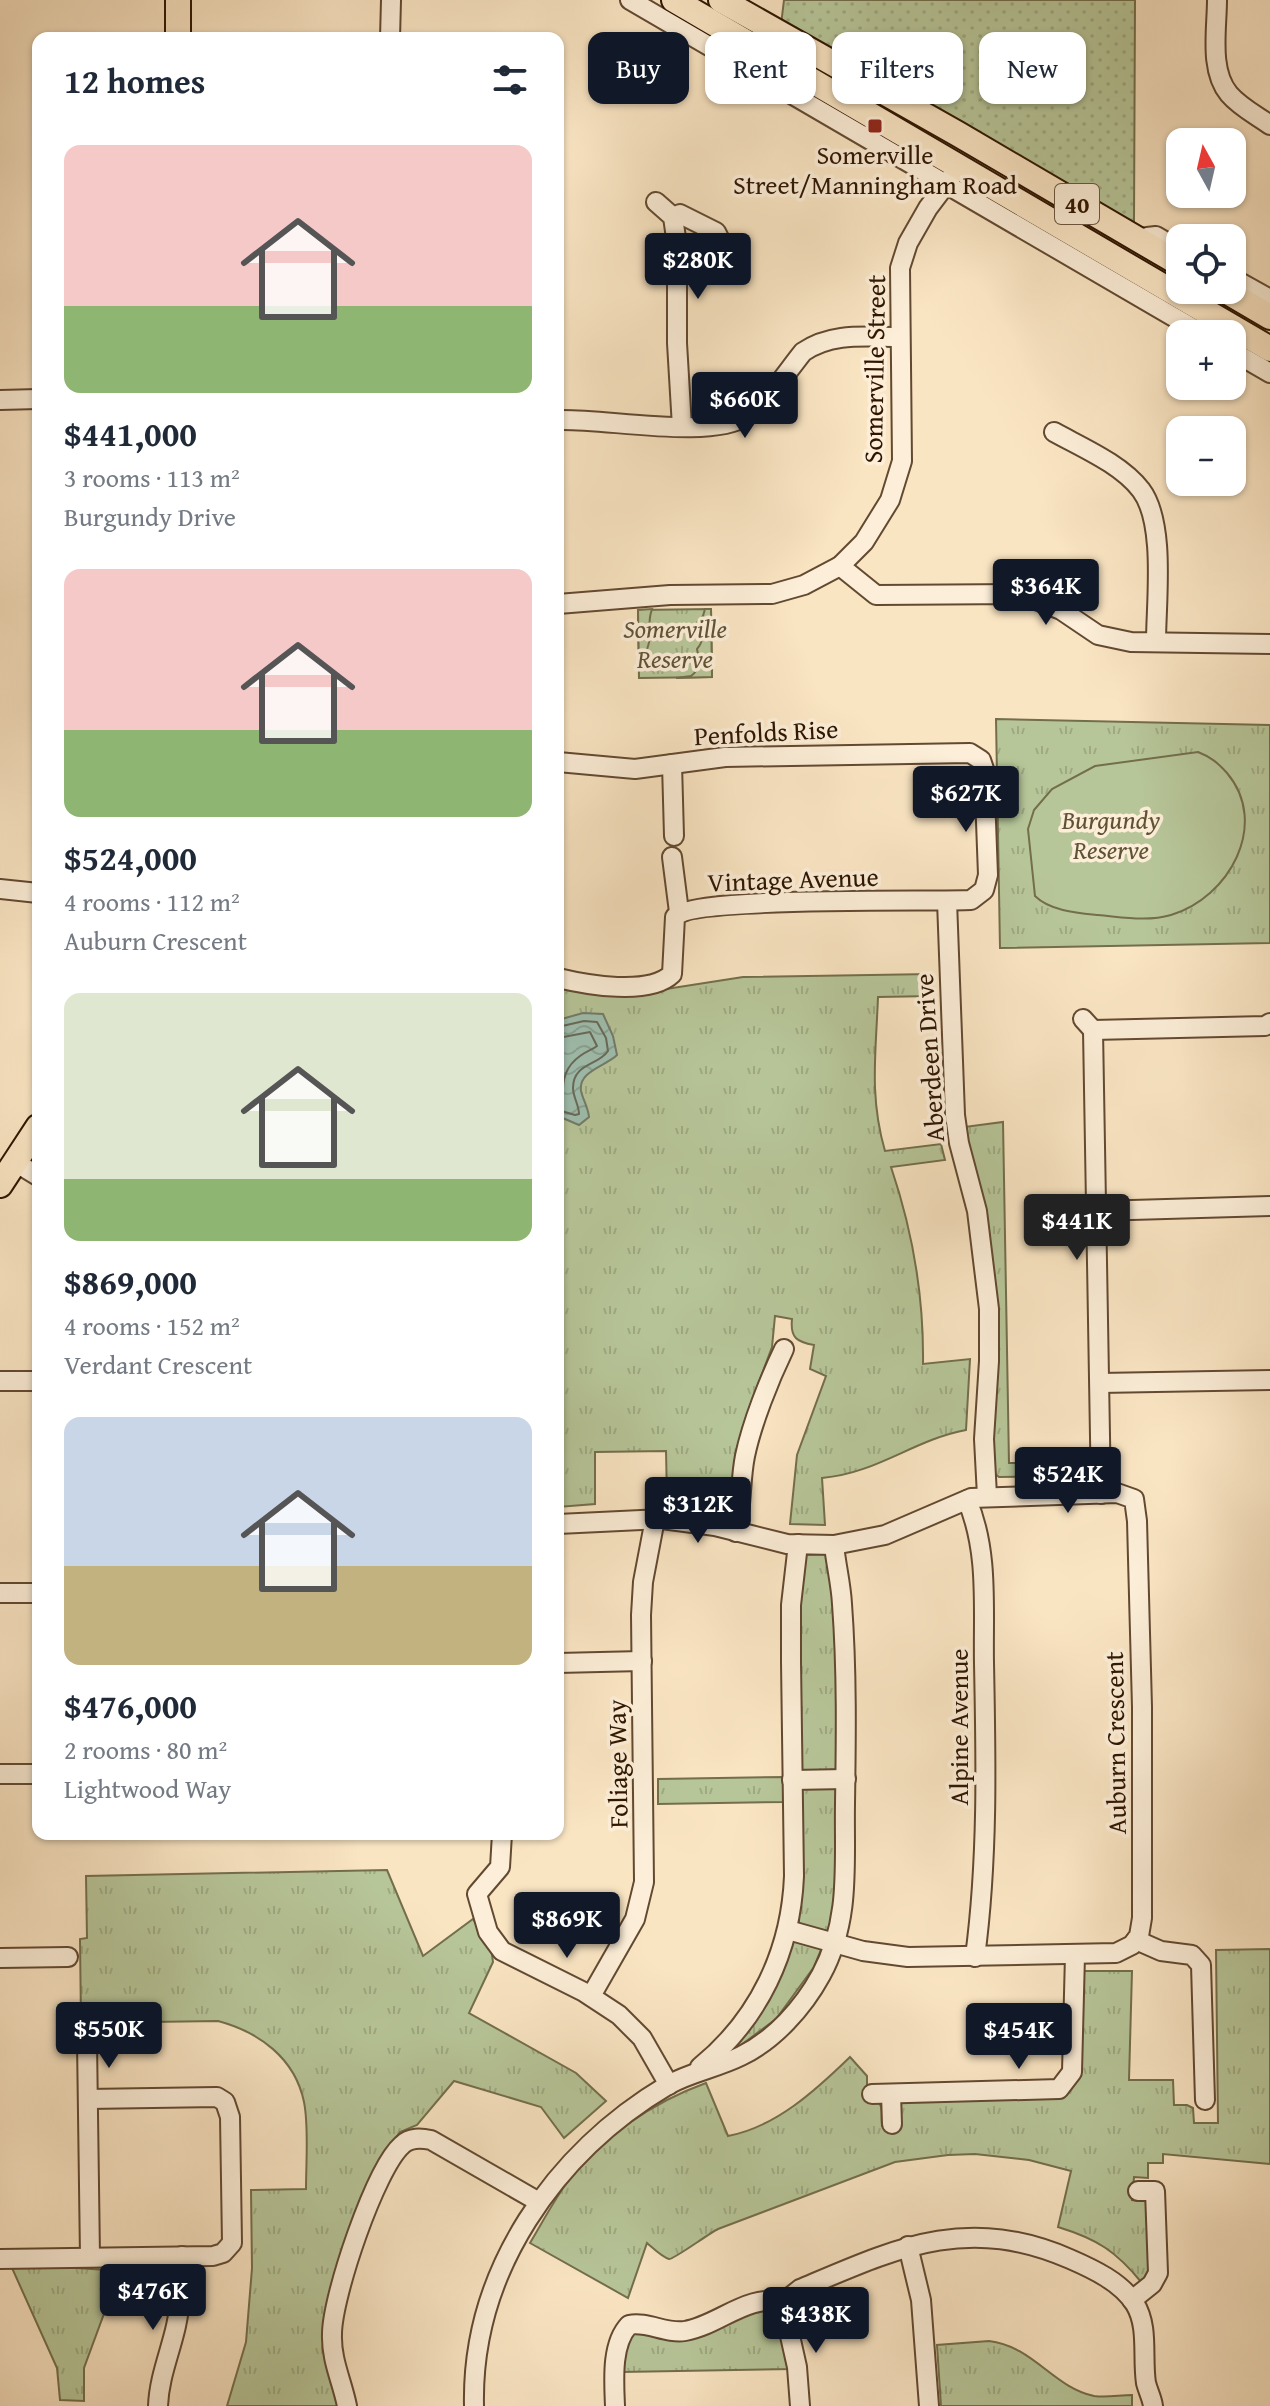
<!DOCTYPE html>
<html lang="en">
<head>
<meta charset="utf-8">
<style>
  body { margin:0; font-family:"Gentium Book Plus",serif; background:#f2f2f3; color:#1f2937; height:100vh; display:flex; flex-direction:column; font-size:30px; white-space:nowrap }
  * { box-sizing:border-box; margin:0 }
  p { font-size:26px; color:#747a83 }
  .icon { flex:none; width:44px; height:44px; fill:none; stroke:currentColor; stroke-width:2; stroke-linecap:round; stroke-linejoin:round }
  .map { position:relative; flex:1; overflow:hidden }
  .panel { position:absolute; left:32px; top:32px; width:532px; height:1808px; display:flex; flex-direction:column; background:#fff; border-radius:16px; box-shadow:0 2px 6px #0004 }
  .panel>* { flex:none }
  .hud { position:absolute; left:588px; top:32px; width:562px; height:72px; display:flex; gap:16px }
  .needle { width:52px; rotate:352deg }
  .buttons { position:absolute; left:1166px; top:128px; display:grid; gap:16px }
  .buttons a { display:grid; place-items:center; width:80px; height:80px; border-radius:16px; background:#fff; box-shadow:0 2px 6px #0004; font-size:40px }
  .price { position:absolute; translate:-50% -68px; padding:0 18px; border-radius:8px; background:#111827; color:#fff; font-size:26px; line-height:52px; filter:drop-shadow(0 2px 4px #0008) }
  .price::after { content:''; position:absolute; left:50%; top:48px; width:24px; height:18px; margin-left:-12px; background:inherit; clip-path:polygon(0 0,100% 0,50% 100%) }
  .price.on { background:#222; color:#fff }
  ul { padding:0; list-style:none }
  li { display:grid; align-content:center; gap:16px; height:424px; padding:0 32px }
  li span { display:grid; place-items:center; height:248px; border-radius:16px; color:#555 }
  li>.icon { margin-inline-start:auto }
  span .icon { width:144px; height:144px; fill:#fffc; stroke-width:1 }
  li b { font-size:34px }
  h2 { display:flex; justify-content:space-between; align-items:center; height:96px; padding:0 32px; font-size:34px }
  .chip { padding:0 28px; border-radius:16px; background:#fff; box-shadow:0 2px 6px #0004; font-size:28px; line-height:72px }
  .chip.on { background:#111827; color:#fff }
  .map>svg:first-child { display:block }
  .grass { fill:url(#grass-dots); stroke:#736e4c; stroke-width:2 }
  .park { fill:url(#park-tufts); stroke:#736e4c; stroke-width:2 }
  .garden { fill:#b7c699; stroke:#736e4c; stroke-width:2 }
  .water { fill:url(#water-waves); stroke:#727b6a; stroke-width:2 }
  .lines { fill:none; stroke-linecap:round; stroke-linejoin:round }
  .shore { stroke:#676a58; stroke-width:2 }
  .minor-casing { stroke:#624931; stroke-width:22 }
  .major-casing { stroke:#2f1500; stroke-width:28 }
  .minor { stroke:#fceed8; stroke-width:18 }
  .major { stroke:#fae5c3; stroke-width:24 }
  .poi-dot { fill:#8f2418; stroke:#fceed8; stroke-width:3 }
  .labels { text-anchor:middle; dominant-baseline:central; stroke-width:7; stroke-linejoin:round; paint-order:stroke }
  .shield { fill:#fceed8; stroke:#6c5641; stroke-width:2 }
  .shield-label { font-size:24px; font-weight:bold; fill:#2f1500 }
  .poi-label { font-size:26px; fill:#2f1500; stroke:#fceed8 }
  .street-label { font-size:26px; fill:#2f1500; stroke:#fceed8 }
  .park-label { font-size:26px; font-style:italic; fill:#5f5336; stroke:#fceed8 }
</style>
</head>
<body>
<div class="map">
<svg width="1270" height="2406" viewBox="0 0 1270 2406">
  <defs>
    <pattern id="grass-dots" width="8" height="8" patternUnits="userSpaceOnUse" patternTransform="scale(2)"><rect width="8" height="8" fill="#b7c699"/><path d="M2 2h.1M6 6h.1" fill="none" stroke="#9ea982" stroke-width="1.8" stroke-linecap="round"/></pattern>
    <pattern id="park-tufts" width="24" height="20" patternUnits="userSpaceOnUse" patternTransform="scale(2)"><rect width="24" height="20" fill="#b7c699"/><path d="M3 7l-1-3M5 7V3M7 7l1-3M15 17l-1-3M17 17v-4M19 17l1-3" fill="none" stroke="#9ea982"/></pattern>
    <pattern id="water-waves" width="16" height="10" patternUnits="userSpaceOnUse" patternTransform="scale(2)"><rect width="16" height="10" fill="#9fbfb0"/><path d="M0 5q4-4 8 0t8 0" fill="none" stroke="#89a396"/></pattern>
  </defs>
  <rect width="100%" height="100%" fill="#fae5c3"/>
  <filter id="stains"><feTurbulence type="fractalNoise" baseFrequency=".0025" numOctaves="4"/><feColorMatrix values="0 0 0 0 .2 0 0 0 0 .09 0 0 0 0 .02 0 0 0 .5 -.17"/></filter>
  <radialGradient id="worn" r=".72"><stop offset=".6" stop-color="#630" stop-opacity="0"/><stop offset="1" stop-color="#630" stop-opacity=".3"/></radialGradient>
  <path class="grass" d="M784 0H1135L1134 222 1125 232 780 33Z"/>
  <g class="park">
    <path d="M711 609 712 677 639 678 638 610Z"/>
    <path d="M996 719 1270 725V943L1000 948Z"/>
    <path d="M932 974 933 996 878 997C876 1052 869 1096 885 1151L941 1144 945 1160 891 1167C913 1232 924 1295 923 1364L970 1359 966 1430C913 1440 878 1473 822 1478L825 1525 790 1524 797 1455 826 1376 810 1369 814 1345C797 1342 790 1338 792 1319L775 1316 772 1347 746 1417 737 1448 731 1502 715 1506 667 1499 666 1451 595 1452V1504L558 1507V985L647 992 743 977Z"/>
    <path d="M1003 1122 1009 1463 1084 1462V1470L1078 1476 999 1477 993 1472 991 1414 964 1127Z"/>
    <path d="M829 1554 837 1623 841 1872 834 1918 814 1967 776 2019 733 2051 782 1971 799 1921 798 1610 804 1555Z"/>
    <path d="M784 1777V1802L658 1804V1779Z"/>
    <path d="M387 1870 423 1956 473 1919 491 1947 493 1962 469 2013 576 2073 606 2101 564 2138 541 2107 454 2081 417 2125 400 2132 388 2150 341 2261 339 2406H227L246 2342 252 2268 251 2190 306 2189C306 2162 309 2127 304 2102 295 2058 259 2032 218 2021L81 2023 80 1939 87 1938 86 1876Z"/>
    <path d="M1270 1949V2164L1163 2154V2163H1148V2178L1134 2177 1132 2200 1145 2201 1152 2210V2263L1142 2283C1116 2251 1097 2239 1058 2227L1071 2171 1029 2160 975 2154 948 2155 895 2162 718 2229C708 2234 673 2260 669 2259 662 2257 653 2248 647 2243L628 2298 530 2243C542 2223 553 2202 566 2184 599 2138 653 2102 706 2083L728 2136C776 2127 816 2090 850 2057L867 2076V2096C887 2104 880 2109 882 2126H898L900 2104 907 2101 1061 2095 1082 1971H1132L1129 2080H1173L1174 2105H1187L1193 2108 1194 2123H1218L1216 1950Z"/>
    <path d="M61 2267 106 2270 109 2300 84 2368V2401L60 2400 57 2368 12 2268Z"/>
    <path d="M760 2306 777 2310 792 2369 622 2372 629 2334C645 2330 657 2338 674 2339Z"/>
    <path d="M989 2341C1033 2346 1054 2388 1094 2396 1106 2398 1120 2395 1132 2395V2406H941L937 2345Z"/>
  </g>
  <g class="garden">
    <path d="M652 609C647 624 651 625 650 636 649 647 644 659 639 669L638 610Z"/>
    <path d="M705 609H711L712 677 676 678 691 676C702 668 699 660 697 649 705 640 702 633 694 626L703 616Z"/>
    <path d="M1198 752C1211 757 1218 763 1227 773 1270 824 1229 898 1171 915 1147 922 1122 917 1098 915 1078 913 1050 911 1035 896L1028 829 1034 810 1052 789 1095 766Z"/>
  </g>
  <path class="water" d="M583 1013 603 1014 613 1036 617 1055C606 1066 578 1071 581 1091 583 1100 588 1107 589 1117L579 1125 558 1116V1020Z"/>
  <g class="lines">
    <g class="shore">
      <path d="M558 1027 584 1021 597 1022 606 1038 608 1051C598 1066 573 1063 573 1088 573 1097 579 1105 579 1114L575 1115 558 1110"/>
      <path d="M558 1038 590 1032 597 1046C592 1050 586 1051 580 1056 566 1066 562 1079 563 1096L558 1099"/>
    </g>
    <g class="minor-casing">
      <g id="minor">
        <path d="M630 0 1203 334"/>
        <path d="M1217 0C1217 29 1209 70 1229 94 1240 107 1256 115 1270 125"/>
        <path d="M390 38 391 0"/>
        <path d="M656 202 673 217 679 259 677 278V343L682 427"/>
        <path d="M673 217 680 214 716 232 721 242 714 251H702L679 259"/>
        <path d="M1147 237 1156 236 1180 250"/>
        <path d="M1232 278 1270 299"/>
        <path d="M1232 351 1270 373"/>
        <path d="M0 400 38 399"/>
        <path d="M558 420C604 418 711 440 746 416 768 402 786 373 803 352 832 332 866 337 899 337"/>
        <path d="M1054 432C1083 448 1121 464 1141 490 1166 523 1156 602 1156 642"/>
        <path d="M840 566 876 595 1021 594 1061 610 1098 635 1131 642 1270 644"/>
        <path d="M558 604 670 595 772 594 804 585 840 566 864 542 890 500 902 461 900 268 908 243 928 208 959 167"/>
        <path d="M558 762 635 769 725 757 970 753 981 760 984 769 988 875 984 890 971 900C929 902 693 896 675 917L672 974C649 996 587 985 558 978"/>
        <path d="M672 764 674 836"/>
        <path d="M672 857 679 912"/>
        <path d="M0 889 38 893"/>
        <path d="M947 901 955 1115 959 1143 977 1211 989 1309V1361L984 1439 987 1496"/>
        <path d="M1083 1019 1093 1030 1265 1026 1270 1023"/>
        <path d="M1093 1030 1101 1494"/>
        <path d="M15 1162 38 1176"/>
        <path d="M1097 1211 1270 1206"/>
        <path d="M0 1381H38"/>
        <path d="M1100 1383 1270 1380"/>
        <path d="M967 1500C989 1551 983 1608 984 1663 986 1761 988 1859 975 1957"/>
        <path d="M558 1524 662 1519 715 1526 787 1544 834 1545 885 1535 971 1498 1117 1493 1134 1499 1137 1521 1142 1707V1918L1139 1936 1132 1945 1116 1953 908 1957 863 1951 788 1930"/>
        <path d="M736 1532C742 1505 740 1481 745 1456 752 1423 769 1380 784 1349"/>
        <path d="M0 1593H38"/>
        <path d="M558 1663 642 1661"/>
        <path d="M0 1774H38"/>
        <path d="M792 1780 846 1779"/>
        <path d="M502 1834 500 1867 477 1894 488 1932 502 1951 584 1992 619 2015 642 2038 669 2085"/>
        <path d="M1136 1940 1161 1951 1192 1955 1201 1965 1205 2100"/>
        <path d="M0 1958 68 1957"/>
        <path d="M591 1996 635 1919 644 1882 641 1615 643 1582 655 1519"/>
        <path d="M87 2042 90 2257"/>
        <path d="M700 2067C759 2019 791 1951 794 1876L791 1662V1605L798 1544"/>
        <path d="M872 2094 1059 2089 1072 2072 1075 1955"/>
        <path d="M891 2094 892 2124"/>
        <path d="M908 2246 921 2300 929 2406"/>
        <path d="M0 2259 213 2256 223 2253 232 2243 230 2117 225 2102 217 2097 88 2099"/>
        <path d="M1132 2300 1152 2284 1158 2273 1155 2191H1138"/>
        <path d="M158 2406C159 2378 170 2353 176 2326 181 2303 182 2280 182 2256"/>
        <path d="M347 2406C342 2381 331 2360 332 2334 332 2297 375 2169 402 2145 410 2137 421 2138 431 2140L539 2202"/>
        <path d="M474 2406C471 2271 555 2152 668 2085 691 2072 717 2068 741 2056 774 2040 803 2008 821 1975 851 1920 844 1864 845 1804 846 1738 847 1671 842 1604 841 1584 836 1565 834 1545"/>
        <path d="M615 2406C614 2381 611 2344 629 2325 647 2321 666 2334 685 2331 720 2325 748 2292 786 2303"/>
        <path d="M800 2406 797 2367 784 2309 790 2297 800 2289C897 2248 966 2214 1070 2259 1093 2269 1121 2282 1135 2304 1149 2327 1142 2357 1146 2383 1148 2391 1152 2398 1153 2406"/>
      </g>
    </g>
    <g class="major-casing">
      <g id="major">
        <path d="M178 0V38"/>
        <path d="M674 0 1270 349"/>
        <path d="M721 0 958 134 1180 264"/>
        <path d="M1224 290 1270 317"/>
        <path d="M0 1185 38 1127"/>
      </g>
    </g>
    <use href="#minor" class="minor"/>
    <use href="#major" class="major"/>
  </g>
  <rect class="poi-dot" x="867" y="118" width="16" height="16" rx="4"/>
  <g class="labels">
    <rect class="shield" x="1055" y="184" width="44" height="40" rx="6"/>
    <g class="shield-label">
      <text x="1077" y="204">40</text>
    </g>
    <g class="poi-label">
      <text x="875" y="154">Somerville<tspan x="875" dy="30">Street/Manningham Road</tspan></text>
    </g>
    <g class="street-label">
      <text transform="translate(874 369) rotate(-89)">Somerville Street</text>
      <text transform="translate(766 732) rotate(-3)">Penfolds Rise</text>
      <text transform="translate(793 879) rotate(-2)">Vintage Avenue</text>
      <text transform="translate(929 1058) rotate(-94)">Aberdeen Drive</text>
      <text transform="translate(958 1727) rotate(-90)">Alpine Avenue</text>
      <text transform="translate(1115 1743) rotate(-91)">Auburn Crescent</text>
      <text transform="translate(617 1764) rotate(-91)">Foliage Way</text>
    </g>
    <g class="park-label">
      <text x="675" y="628">Somerville<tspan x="675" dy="30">Reserve</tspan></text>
      <text x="1111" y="819">Burgundy<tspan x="1111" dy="30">Reserve</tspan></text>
    </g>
  </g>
  <rect width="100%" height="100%" filter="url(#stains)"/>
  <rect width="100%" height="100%" fill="url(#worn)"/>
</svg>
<div class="buttons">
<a><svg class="needle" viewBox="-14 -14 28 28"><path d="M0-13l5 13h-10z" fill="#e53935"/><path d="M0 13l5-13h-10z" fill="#747a83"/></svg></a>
<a><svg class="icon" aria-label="locate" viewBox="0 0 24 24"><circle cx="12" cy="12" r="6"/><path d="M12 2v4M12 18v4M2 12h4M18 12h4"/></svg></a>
<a>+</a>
<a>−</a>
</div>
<b class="price" style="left:698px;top:301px">$280K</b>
<b class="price" style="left:745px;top:440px">$660K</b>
<b class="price" style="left:1046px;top:627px">$364K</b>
<b class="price" style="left:966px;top:834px">$627K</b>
<b class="price on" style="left:1077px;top:1262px">$441K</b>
<b class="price" style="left:1068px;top:1515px">$524K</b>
<b class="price" style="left:698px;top:1545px">$312K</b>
<b class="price" style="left:567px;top:1960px">$869K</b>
<b class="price" style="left:109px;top:2070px">$550K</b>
<b class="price" style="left:1019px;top:2071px">$454K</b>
<b class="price" style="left:153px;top:2332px">$476K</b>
<b class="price" style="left:816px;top:2355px">$438K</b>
<div class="hud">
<a class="chip on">Buy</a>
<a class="chip">Rent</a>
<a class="chip">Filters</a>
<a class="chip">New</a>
</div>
<section class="panel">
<h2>12 homes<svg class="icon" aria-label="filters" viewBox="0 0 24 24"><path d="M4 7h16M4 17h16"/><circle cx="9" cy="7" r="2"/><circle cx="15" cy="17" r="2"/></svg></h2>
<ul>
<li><span style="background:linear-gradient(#f6c9c9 65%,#8fb573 0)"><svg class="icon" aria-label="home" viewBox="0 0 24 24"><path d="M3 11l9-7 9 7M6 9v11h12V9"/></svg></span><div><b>$441,000</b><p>3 rooms · 113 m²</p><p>Burgundy Drive</p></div></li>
<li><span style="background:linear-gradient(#f6c9c9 65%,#8fb573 0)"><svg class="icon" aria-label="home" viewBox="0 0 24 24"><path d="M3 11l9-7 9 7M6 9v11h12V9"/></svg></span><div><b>$524,000</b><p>4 rooms · 112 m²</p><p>Auburn Crescent</p></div></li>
<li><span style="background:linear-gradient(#dfe7d0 75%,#8fb573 0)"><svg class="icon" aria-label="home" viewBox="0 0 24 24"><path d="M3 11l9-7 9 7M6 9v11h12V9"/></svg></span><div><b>$869,000</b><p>4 rooms · 152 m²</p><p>Verdant Crescent</p></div></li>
<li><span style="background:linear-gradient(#c9d6e8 60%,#c2b280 0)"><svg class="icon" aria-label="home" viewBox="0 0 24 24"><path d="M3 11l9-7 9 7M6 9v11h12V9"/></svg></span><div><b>$476,000</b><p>2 rooms · 80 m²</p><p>Lightwood Way</p></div></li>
</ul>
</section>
</div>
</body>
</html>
